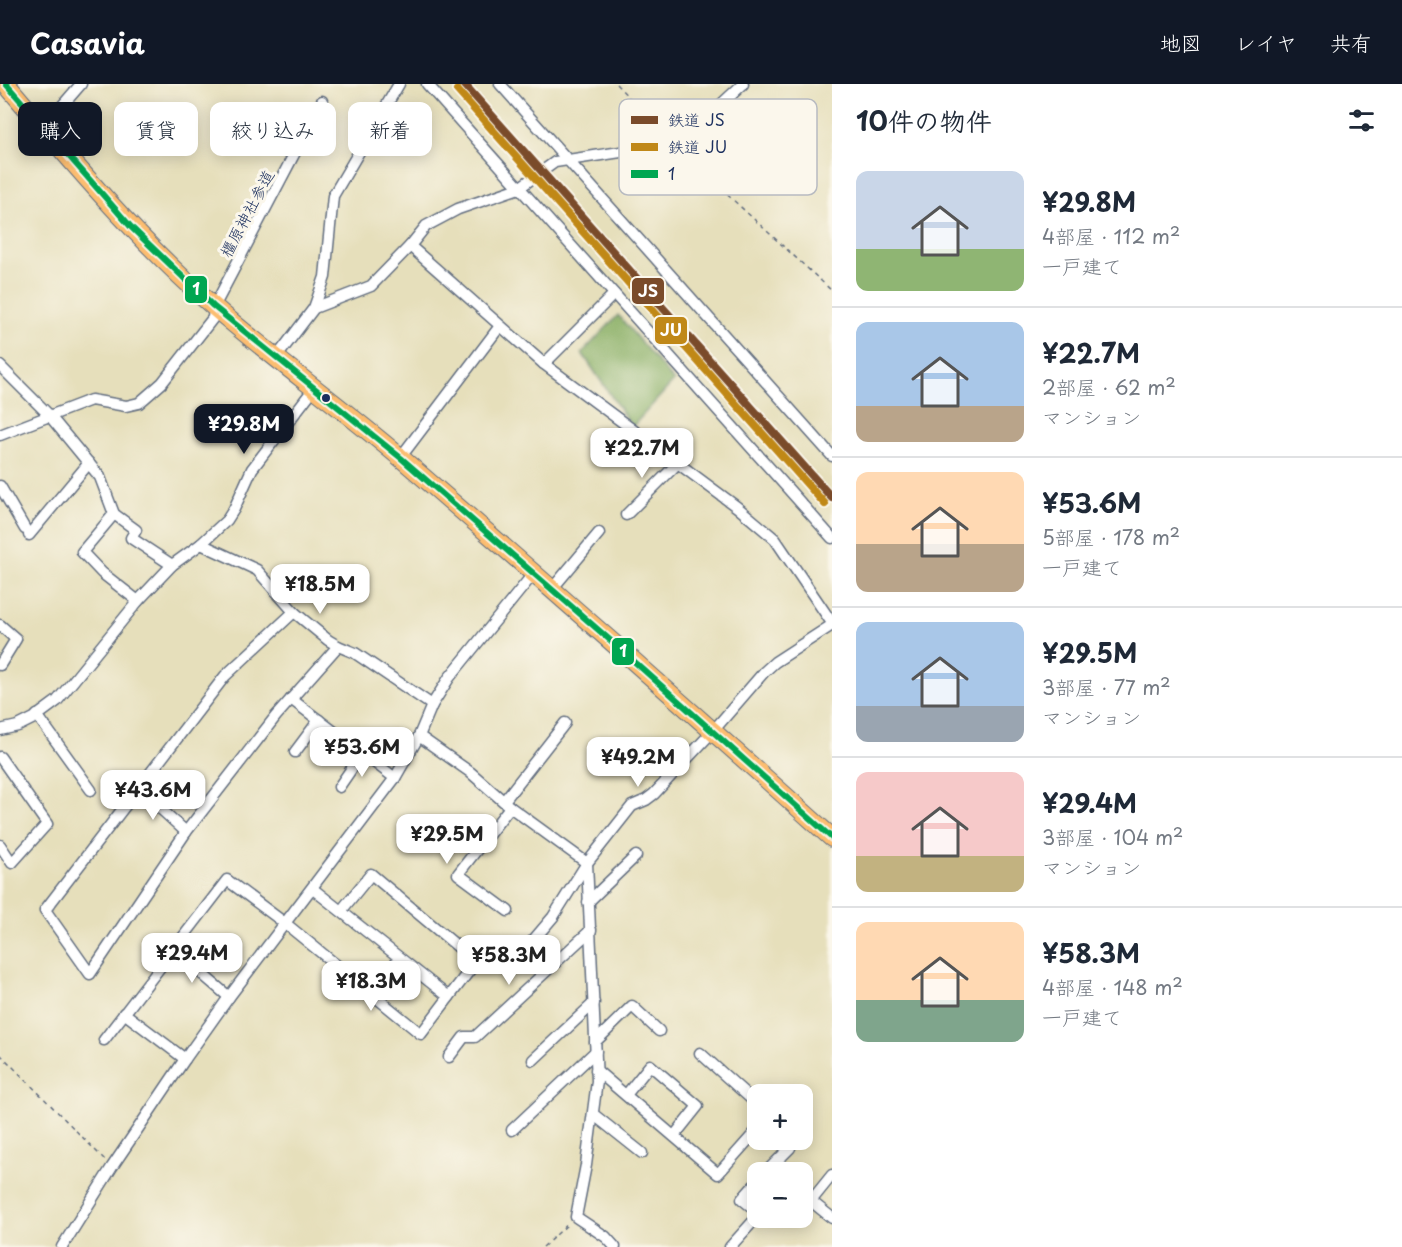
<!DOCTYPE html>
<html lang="ja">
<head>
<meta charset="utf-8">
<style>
  body { margin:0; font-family:"Playpen Sans","Klee One",sans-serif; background:#f6f6f7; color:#1f2937; height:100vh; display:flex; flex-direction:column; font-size:22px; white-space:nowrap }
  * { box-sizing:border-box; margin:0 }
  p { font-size:20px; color:#747a83 }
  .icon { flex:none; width:33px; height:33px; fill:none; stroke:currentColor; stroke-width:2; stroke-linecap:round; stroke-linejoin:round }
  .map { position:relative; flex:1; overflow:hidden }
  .sheet { display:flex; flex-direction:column; background:#fff; width:570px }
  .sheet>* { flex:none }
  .top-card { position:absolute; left:18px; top:18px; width:570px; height:54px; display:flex; gap:12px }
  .fabs { position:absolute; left:747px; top:1000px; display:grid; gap:12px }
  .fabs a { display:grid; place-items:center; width:66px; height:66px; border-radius:12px; background:#fff; box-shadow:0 3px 15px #0003; font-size:30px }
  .price { position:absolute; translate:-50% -51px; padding:0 14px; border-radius:12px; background:#fff; color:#222; font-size:20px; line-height:39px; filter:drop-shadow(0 2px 3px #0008) }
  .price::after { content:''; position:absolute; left:50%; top:36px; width:18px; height:14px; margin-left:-9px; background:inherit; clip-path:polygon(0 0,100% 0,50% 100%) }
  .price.active { background:#111827; color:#fff }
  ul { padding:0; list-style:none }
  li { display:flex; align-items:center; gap:18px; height:150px; padding:0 24px }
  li+li { border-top:2px solid #e0e1e3 }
  li span { display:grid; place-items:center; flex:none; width:168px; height:120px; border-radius:12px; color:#555 }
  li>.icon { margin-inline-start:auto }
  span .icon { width:72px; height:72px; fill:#fffc; stroke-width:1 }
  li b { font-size:26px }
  h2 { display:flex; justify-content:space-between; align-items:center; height:72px; padding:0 24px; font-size:26px }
  .tag { padding:0 21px; border-radius:12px; background:#fff; box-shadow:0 3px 15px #0003; font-size:21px; line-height:54px }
  .tag.active { background:#111827; color:#fff }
  header { display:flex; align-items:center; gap:36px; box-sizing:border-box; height:84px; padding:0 30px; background:#111827; color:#fff }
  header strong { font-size:28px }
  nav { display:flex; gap:33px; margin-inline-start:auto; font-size:21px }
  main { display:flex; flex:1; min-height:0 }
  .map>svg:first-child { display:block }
  .forest { fill:#87ad62; stroke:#516e60; stroke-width:1.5 }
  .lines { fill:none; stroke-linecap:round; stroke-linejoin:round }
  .minor-casing { stroke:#626d7f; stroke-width:13 }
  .trunk-casing { stroke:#626d7f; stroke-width:20 }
  .path { stroke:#626d7f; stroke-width:1.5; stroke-dasharray:4.5 4.5; stroke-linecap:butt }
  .minor { stroke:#fff; stroke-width:10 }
  .trunk { stroke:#fcbd6f; stroke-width:18 }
  .bus-1-casing { stroke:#fbf7ec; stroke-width:10 }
  .bus-1 { stroke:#00a651; stroke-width:6 }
  .rail-1-casing { stroke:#fbf7ec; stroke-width:12 }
  .rail-2-casing { stroke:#fbf7ec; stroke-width:12 }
  .rail-1 { stroke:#7a4b2a; stroke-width:8 }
  .rail-2 { stroke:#c08818; stroke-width:8 }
  .bus-dot { fill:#1b2f5e; stroke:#fbf7ec; stroke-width:2 }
  .labels { text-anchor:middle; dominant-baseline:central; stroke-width:6; stroke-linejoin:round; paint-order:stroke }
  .street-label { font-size:16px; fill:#1b2f5e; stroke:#fbf7ec }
  .key { fill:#fbf7ec; stroke:#b8bbc1; stroke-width:1.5 }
  .key-label { font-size:16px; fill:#1b2f5e }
  .line-badge { stroke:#fbf7ec; stroke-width:2 }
  .badge-label { font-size:16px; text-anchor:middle; font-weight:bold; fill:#fff }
</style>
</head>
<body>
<header>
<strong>Casavia</strong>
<nav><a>地図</a><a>レイヤ</a><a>共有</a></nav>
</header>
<main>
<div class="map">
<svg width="832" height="1163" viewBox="0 0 832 1163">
  <rect width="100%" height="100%" fill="#fbf7ec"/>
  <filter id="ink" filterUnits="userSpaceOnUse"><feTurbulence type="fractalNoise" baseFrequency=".0167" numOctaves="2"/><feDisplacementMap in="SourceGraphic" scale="12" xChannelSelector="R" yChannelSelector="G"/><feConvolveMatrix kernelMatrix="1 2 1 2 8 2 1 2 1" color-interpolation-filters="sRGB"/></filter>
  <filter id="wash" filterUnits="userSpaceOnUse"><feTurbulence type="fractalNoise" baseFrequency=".008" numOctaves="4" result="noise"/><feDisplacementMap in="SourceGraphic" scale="24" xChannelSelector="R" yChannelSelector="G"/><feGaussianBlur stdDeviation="1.35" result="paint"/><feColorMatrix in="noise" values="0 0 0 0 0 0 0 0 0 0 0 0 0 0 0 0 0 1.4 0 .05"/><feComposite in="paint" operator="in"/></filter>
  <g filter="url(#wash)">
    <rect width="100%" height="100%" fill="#e6dfbb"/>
    <path class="forest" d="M618 231 674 297 632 343 582 269Z"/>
  </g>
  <g filter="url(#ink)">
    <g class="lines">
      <g class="minor-casing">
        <g id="minor">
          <path d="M427 0 832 454"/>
          <path d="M500 0 832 372"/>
          <path d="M43 44 81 0"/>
          <path d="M410 162 544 280 737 423 775 455 832 539"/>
          <path d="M314 224 325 193 333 112 399 0"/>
          <path d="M276 274 314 224 371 202 410 162 426 142 458 125 519 104 555 78 673 60 683 56 743 0"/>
          <path d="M544 280 614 210"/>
          <path d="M0 282 49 331 100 393 114 430 82 468 102 489 138 517"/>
          <path d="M0 351 91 316 126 322 139 319 162 299 213 234 214 223 322 17"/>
          <path d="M400 374 500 242"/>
          <path d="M0 402 25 445"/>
          <path d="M114 430 136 446 131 454 172 481"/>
          <path d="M626 431 678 379"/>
          <path d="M29 451 89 379"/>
          <path d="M201 460 257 486 294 528 328 556 338 562 355 569 432 621"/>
          <path d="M552 505 599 449"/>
          <path d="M294 528 225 592 45 826 90 890 186 748 276 632 338 562"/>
          <path d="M0 541 16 555 0 581"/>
          <path d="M291 615 395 694"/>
          <path d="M37 631 91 706"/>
          <path d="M0 646 18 642 34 634 57 617 138 517 172 481 201 460 227 436 234 425 252 385 315 303"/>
          <path d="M419 652 470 688 510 723 587 779"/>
          <path d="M295 668 319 636"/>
          <path d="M0 673 47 740 12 779 0 761"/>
          <path d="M339 703 363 668"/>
          <path d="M139 705 186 748"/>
          <path d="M504 717 565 639"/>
          <path d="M587 779 597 997 586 1081 576 1133 606 1153 615 1163"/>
          <path d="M313 805 449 913 476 878 371 790 341 827"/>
          <path d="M588 818 636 772"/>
          <path d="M508 827 458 790 510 723"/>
          <path d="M174 866 229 913"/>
          <path d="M513 880 553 833 587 779 632 722 646 716 654 710 713 647 764 588 775 578 832 541"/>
          <path d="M124 929 185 975"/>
          <path d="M104 956 227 796 286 840 421 950 449 913"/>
          <path d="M595 958 632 922 659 947"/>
          <path d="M700 969 758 1021"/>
          <path d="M449 973 464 953H475L591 846"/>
          <path d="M533 976 594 919"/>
          <path d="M596 986 718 1090 758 1045"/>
          <path d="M626 1011 650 981 698 1022 674 1052"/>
          <path d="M593 1030 642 1069"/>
          <path d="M512 1046 596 967"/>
          <path d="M765 1089 790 1064"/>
          <path d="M832 1091 811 1117 832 1134"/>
          <path d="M758 1097 742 1115 758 1128"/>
          <path d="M62 1163 112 1083 185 975 229 913 395 694 419 652 432 621 449 594 534 489"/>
          <path d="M730 1163 758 1132"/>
        </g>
      </g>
      <g class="trunk-casing">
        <path id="trunk" d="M6 0C71 77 137 155 213 222 274 275 340 322 401 374 546 499 690 626 832 754"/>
      </g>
      <g class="path">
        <path d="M616 0 663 49"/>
        <path d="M681 68 832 207"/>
        <path d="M0 970 105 1076"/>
        <path d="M543 1163 569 1139"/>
      </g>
      <use href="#minor" class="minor"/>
      <use href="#trunk" class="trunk"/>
      <g class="bus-1-casing">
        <path id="bus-1" d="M6 0 131 143 213 222 401 374 618 563 832 754"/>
      </g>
      <use href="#bus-1" class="bus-1"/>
      <g class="rail-1-casing">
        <path id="rail-1" d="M464 0 832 414"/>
      </g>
      <g class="rail-2-casing">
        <path id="rail-2" d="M457 6 825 420"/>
      </g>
      <use href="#rail-1" class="rail-1"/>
      <use href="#rail-2" class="rail-2"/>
    </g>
  </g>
  <circle class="bus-dot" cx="326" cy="314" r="5"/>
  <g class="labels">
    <g class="street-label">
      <text transform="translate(246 129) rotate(-62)">橿原神社参道</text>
    </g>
  </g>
  <rect x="619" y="15" width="198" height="96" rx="9" class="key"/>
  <rect x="631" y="32" width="27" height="8" fill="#7a4b2a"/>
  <rect x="631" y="59" width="27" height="8" fill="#c08818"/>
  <rect x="631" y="86" width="27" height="8" fill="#00a651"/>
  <g class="key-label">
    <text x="668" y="42">鉄道 JS</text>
    <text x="668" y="69">鉄道 JU</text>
    <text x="668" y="96">1</text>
  </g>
  <g class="line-badge">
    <rect x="184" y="191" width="24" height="29" rx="6" fill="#00a651"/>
    <rect x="631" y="193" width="34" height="28" rx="6" fill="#7a4b2a"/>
    <rect x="654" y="232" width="34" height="29" rx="6" fill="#c08818"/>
    <rect x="611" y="553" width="24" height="29" rx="6" fill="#00a651"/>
  </g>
  <g class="badge-label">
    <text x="196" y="211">1</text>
    <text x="648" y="213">JS</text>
    <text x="671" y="252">JU</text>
    <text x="623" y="573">1</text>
  </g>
</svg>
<div class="fabs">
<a>+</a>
<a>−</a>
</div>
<b class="price active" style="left:244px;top:371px">¥29.8M</b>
<b class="price" style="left:642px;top:395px">¥22.7M</b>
<b class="price" style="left:320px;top:531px">¥18.5M</b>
<b class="price" style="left:362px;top:694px">¥53.6M</b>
<b class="price" style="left:638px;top:704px">¥49.2M</b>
<b class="price" style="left:153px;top:737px">¥43.6M</b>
<b class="price" style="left:447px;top:781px">¥29.5M</b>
<b class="price" style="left:192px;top:900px">¥29.4M</b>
<b class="price" style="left:509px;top:902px">¥58.3M</b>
<b class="price" style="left:371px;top:928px">¥18.3M</b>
<div class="top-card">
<a class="tag active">購入</a>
<a class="tag">賃貸</a>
<a class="tag">絞り込み</a>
<a class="tag">新着</a>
</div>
</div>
<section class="sheet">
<h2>10件の物件<svg class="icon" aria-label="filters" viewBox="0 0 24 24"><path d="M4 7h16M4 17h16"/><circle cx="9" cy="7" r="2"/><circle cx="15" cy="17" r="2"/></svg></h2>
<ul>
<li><span style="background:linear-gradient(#c9d6e8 65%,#8fb573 0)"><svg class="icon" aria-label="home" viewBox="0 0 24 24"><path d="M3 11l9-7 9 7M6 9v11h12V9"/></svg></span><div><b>¥29.8M</b><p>4部屋 · 112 m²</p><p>一戸建て</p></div></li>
<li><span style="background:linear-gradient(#a9c7e8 70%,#b9a48a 0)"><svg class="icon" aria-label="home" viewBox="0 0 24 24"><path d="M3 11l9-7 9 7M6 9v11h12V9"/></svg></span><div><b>¥22.7M</b><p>2部屋 · 62 m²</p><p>マンション</p></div></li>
<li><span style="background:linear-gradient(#ffd9b3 60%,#b9a48a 0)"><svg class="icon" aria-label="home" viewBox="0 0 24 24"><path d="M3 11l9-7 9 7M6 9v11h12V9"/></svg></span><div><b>¥53.6M</b><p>5部屋 · 178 m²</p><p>一戸建て</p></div></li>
<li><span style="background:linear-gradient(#a9c7e8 70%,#9aa5b1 0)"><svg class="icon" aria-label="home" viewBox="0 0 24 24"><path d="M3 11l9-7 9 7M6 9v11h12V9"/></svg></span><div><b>¥29.5M</b><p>3部屋 · 77 m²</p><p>マンション</p></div></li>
<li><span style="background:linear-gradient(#f6c9c9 70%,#c2b280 0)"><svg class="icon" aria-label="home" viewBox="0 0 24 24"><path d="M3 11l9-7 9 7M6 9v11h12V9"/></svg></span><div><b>¥29.4M</b><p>3部屋 · 104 m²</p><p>マンション</p></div></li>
<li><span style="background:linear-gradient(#ffd9b3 65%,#7fa58c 0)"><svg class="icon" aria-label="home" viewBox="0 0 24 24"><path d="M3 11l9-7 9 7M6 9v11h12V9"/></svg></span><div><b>¥58.3M</b><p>4部屋 · 148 m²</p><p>一戸建て</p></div></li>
</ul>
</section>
</main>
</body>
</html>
